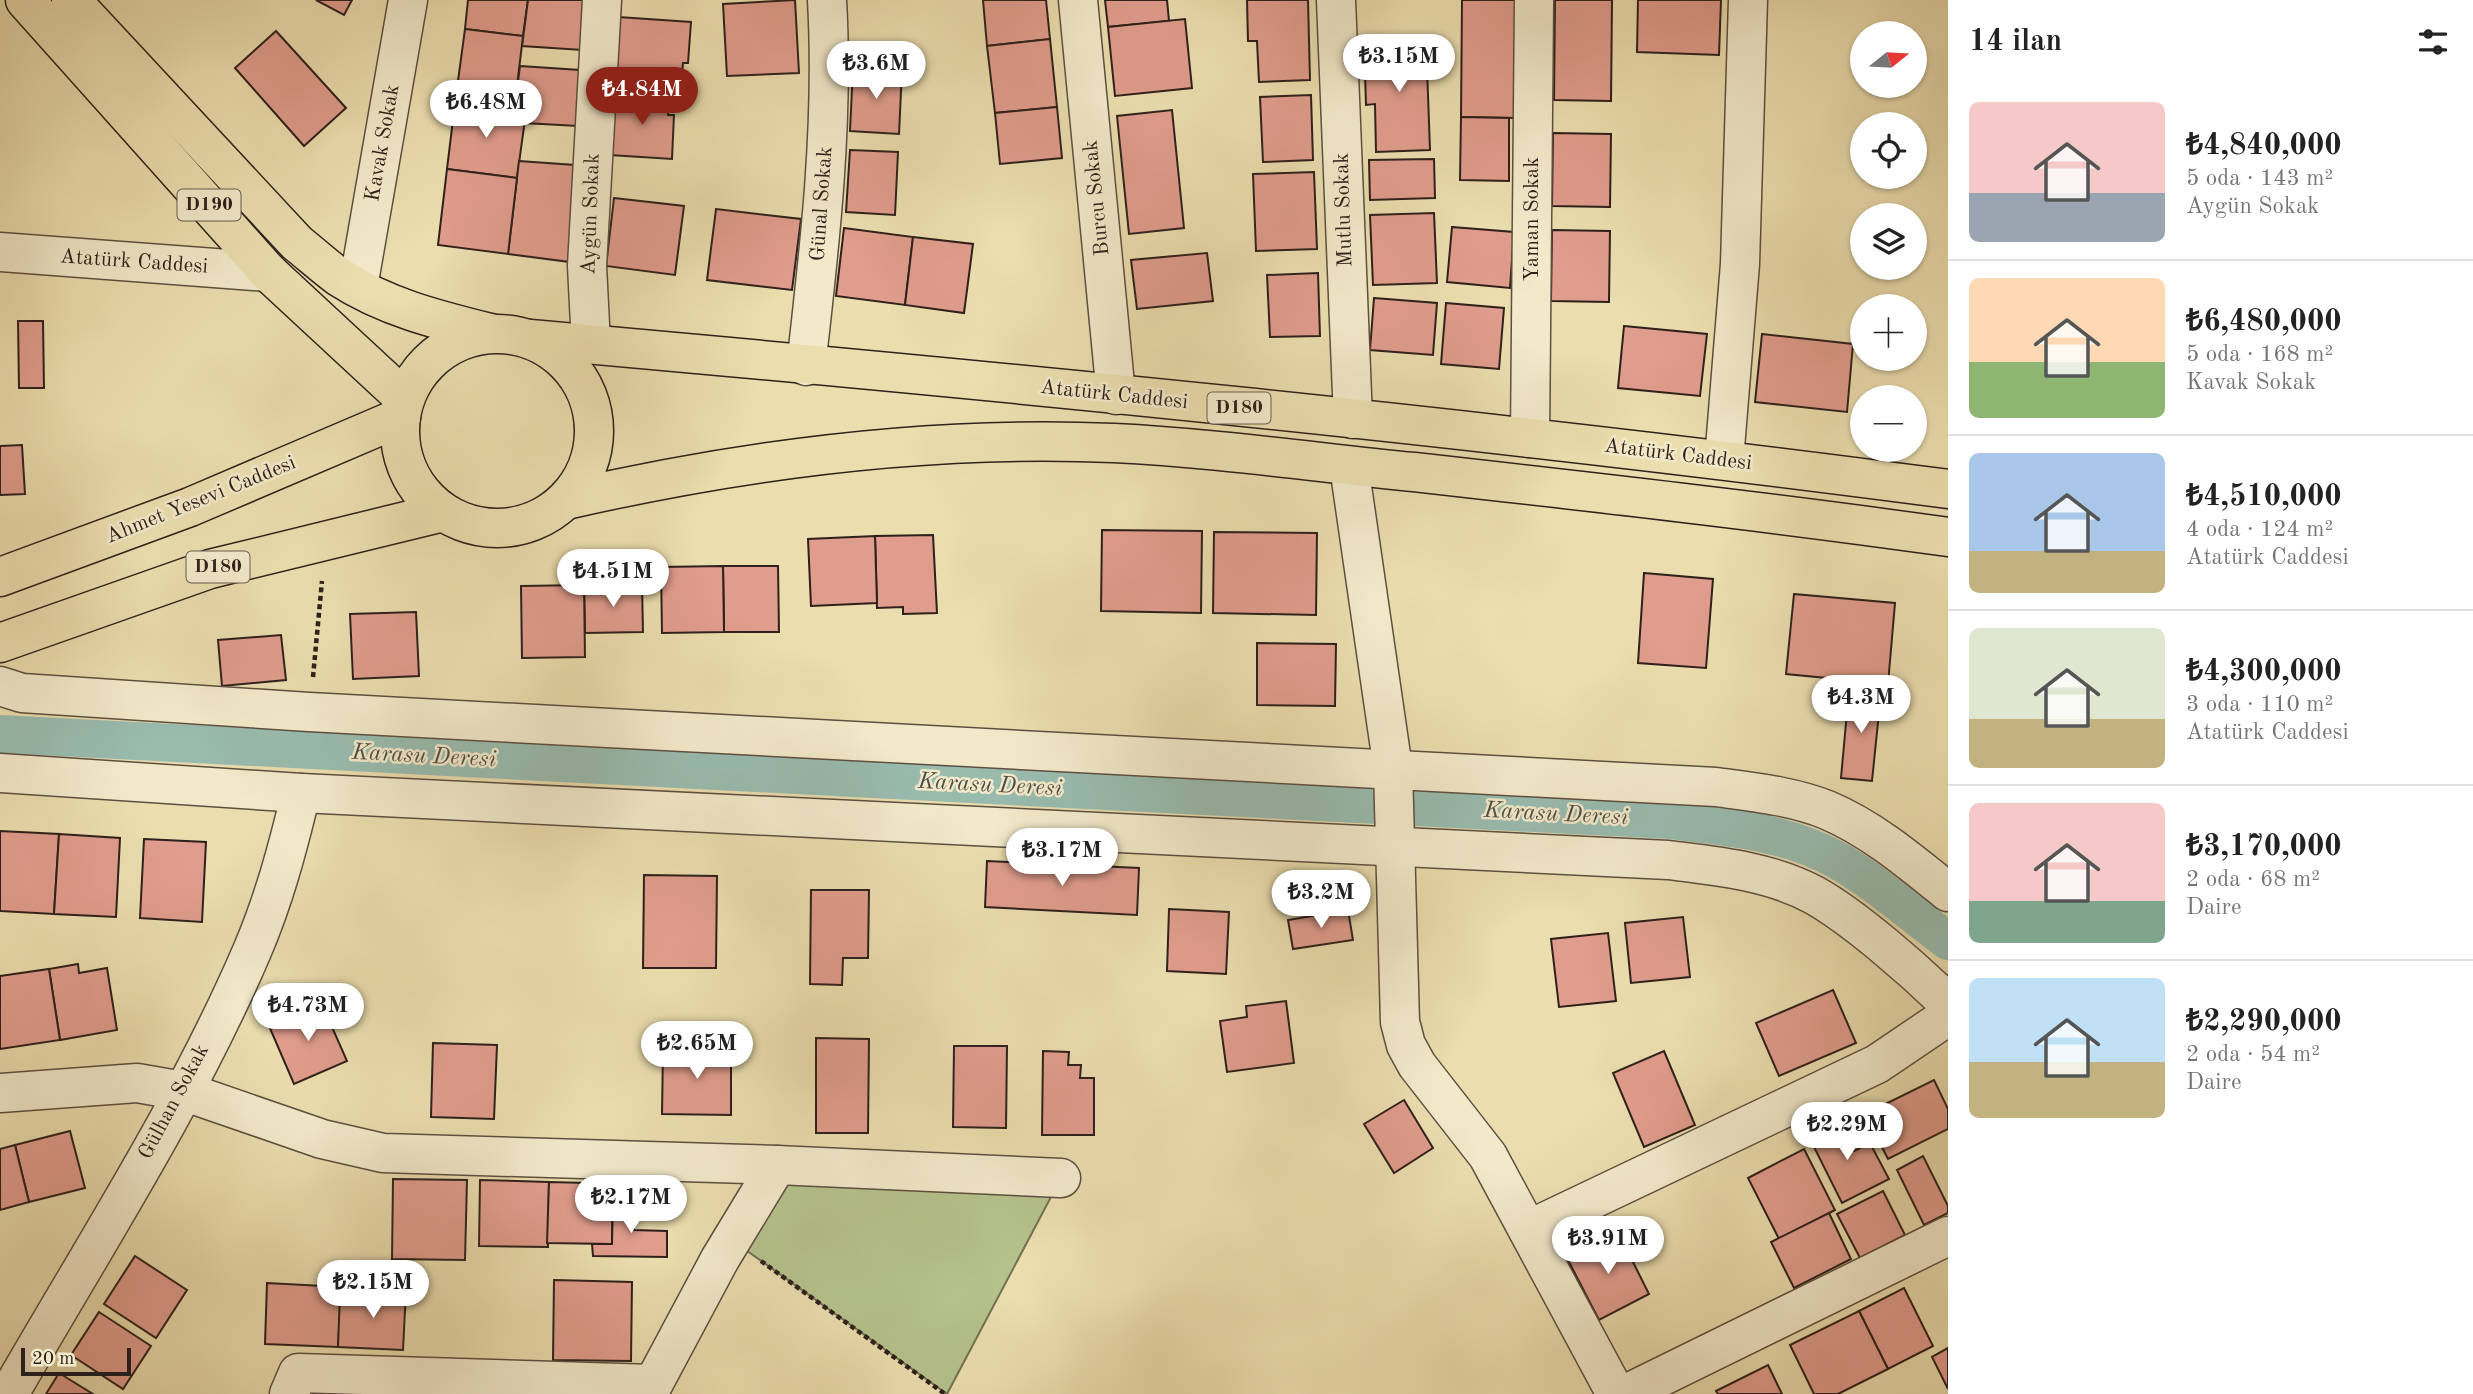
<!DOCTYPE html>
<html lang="tr">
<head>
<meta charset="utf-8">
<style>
  body { margin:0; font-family:"Old Standard TT",serif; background:#f6f6f6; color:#222; height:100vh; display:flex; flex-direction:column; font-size:26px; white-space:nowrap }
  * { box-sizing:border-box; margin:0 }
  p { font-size:23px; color:#767676 }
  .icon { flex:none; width:38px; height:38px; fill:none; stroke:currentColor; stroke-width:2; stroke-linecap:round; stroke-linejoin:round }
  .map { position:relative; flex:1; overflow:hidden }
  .sheet { display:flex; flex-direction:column; background:#fff; width:525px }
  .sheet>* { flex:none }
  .needle { width:46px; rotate:72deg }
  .controls { position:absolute; left:1850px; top:21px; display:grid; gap:14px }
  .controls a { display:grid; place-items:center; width:77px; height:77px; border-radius:50%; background:#fff; box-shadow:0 2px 5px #0004; font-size:35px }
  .scale { position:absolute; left:21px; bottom:18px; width:110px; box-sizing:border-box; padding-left:7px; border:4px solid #2e201b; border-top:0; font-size:19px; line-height:24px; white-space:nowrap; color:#2e201b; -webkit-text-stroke:5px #f2e9ca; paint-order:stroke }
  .price { position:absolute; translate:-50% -60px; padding:0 16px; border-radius:24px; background:#fff; color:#222; font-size:23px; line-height:46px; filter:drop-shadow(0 2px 4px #0008) }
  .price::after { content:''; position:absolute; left:50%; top:42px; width:21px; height:16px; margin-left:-10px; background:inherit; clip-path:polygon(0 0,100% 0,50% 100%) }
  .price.selected { background:#8f2418; color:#fff }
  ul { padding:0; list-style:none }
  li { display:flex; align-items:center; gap:21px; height:175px; padding:0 21px }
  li+li { border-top:2px solid #e0e0e0 }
  li span { display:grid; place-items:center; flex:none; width:196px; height:140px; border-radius:10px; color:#555 }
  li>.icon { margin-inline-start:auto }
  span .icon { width:84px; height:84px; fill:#fffc; stroke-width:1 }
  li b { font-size:30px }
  h2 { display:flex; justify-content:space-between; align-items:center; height:84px; padding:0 21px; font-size:30px }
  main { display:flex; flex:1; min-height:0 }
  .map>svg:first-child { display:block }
  .green { fill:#b5c28c; stroke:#727154; stroke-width:2 }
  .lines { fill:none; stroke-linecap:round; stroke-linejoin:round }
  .canal { stroke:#98bbae; stroke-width:38 }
  .building { fill:#e09c8c; stroke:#2e201b; stroke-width:2 }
  .minor-casing { stroke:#5d4f40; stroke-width:41 }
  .trunk-casing { stroke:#2e201b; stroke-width:41 }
  .path { stroke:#2e201b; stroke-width:4.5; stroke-dasharray:5 3.5; stroke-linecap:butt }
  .minor { stroke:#f2e9ca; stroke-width:38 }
  .trunk { stroke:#ebddae; stroke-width:38 }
  .labels { text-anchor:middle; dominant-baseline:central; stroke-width:5; stroke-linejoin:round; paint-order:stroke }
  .shield { fill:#f2e9ca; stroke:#695c50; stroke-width:2 }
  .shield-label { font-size:19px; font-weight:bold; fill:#2e201b }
  .street-label { font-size:21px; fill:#2e201b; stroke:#f2e9ca }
  .water-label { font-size:23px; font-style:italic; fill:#4e4e47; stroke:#f2e9ca }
</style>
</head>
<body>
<main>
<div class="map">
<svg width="1948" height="1394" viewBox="0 0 1948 1394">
  <rect width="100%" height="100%" fill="#ebddae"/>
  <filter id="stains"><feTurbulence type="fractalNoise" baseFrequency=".00286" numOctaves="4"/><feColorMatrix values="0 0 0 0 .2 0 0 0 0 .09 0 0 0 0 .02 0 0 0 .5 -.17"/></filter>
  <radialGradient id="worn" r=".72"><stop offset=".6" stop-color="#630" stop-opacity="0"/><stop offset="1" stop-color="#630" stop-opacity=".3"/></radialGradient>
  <path class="green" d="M777 1165 1061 1178 947 1394 732 1240Z"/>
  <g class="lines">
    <path class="canal" d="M0 734 1669 820C1725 827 1784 831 1835 859 1875 881 1911 914 1948 941"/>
  </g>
  <g class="building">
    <path d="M316 0H352L344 15Z"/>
    <path d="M468 0H528L523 36 465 29Z"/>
    <path d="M528 0H585L582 50 522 46Z"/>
    <path d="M795 0 799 73 727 76 723 4Z"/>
    <path d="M983 0H1046L1050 39 987 46Z"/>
    <path d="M1105 0H1167L1169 21 1108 27Z"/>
    <path d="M1247 0H1308L1310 80 1259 82 1257 41H1248Z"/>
    <path d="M1462 0H1519L1517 118 1461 117Z"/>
    <path d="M1555 0H1612L1611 101 1554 100Z"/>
    <path d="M1638 0H1721L1719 55 1637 52Z"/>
    <path d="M618 17 691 22 688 63H683L680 97 614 93Z"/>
    <path d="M1185 19 1192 88 1115 96 1108 27Z"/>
    <path d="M465 29 523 36 514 111 455 103Z"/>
    <path d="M276 31 346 108 304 146 235 68Z"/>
    <path d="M1050 39 1057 107 995 113 987 46Z"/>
    <path d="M1426 40 1430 150 1376 152 1375 104 1366 105 1364 42Z"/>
    <path d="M520 66 580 70 578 126 524 123 526 112 514 111Z"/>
    <path d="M853 68 902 70 899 134 850 131Z"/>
    <path d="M614 93 669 96 668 115H674L672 159 610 155Z"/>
    <path d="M1311 95 1313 160 1263 162 1260 97Z"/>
    <path d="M455 103 526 112 517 178 447 169Z"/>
    <path d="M1057 107 1062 158 1000 164 995 113Z"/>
    <path d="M1172 110 1184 228 1129 234 1117 116Z"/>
    <path d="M1461 117 1509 118V181L1460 180Z"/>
    <path d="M1553 133 1611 134 1610 207 1552 206Z"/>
    <path d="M850 150 898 152 895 215 846 212Z"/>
    <path d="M1434 159 1435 198 1370 200 1369 160Z"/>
    <path d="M519 161 575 165 570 262 508 254Z"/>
    <path d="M447 169 517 178 508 254 438 245Z"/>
    <path d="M1314 172 1317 249 1256 251 1253 174Z"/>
    <path d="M614 198 684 206 675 275 606 266Z"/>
    <path d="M716 209 801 219 792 290 707 280Z"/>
    <path d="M1434 213 1437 283 1373 285 1370 215Z"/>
    <path d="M1452 227 1514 232 1510 288 1447 282Z"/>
    <path d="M844 228 913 237 905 305 836 296Z"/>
    <path d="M1552 230 1610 231 1609 302 1551 301Z"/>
    <path d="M913 237 973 244 964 313 905 305Z"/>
    <path d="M1207 253 1213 301 1137 309 1131 260Z"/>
    <path d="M1318 273 1320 336 1270 337 1267 275Z"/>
    <path d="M1374 298 1437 303 1433 355 1370 350Z"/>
    <path d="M1446 303 1504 308 1499 369 1441 364Z"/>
    <path d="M18 321H43L44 388H19Z"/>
    <path d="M1624 326 1707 334 1700 396 1618 388Z"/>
    <path d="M1762 334 1853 344 1847 412 1755 402Z"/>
    <path d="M22 445 25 494 0 495V446Z"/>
    <path d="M1102 530 1202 531 1201 613 1101 611Z"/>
    <path d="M1214 532 1317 533 1316 615 1213 613Z"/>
    <path d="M933 535 937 613 903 614V607L877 608 875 536Z"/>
    <path d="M875 536 877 603 811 606 808 539Z"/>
    <path d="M723 566H778L779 632H724Z"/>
    <path d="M723 566 724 632 662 633 661 567Z"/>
    <path d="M1644 573 1713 579 1706 668 1638 663Z"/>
    <path d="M584 585H642L643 632 585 633Z"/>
    <path d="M584 585 585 657 522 658 521 586Z"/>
    <path d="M1794 594 1895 603 1888 684 1786 674Z"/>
    <path d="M416 612 419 676 353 679 350 614Z"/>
    <path d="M281 635 286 680 222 686 218 640Z"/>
    <path d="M1257 643 1336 644 1335 706 1257 705Z"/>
    <path d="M1849 690 1881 693 1872 781 1841 778Z"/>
    <path d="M0 831 59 834 54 914 0 911Z"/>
    <path d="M59 834 120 838 116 917 54 914Z"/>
    <path d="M144 839 206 842 202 922 140 918Z"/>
    <path d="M987 861 1139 868 1137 915 985 907Z"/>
    <path d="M644 875 717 876 716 968H643Z"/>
    <path d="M811 890H869L868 958H843L842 985 810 984Z"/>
    <path d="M1169 909 1229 912 1226 974 1167 971Z"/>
    <path d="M1348 910 1353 940 1293 949 1288 920Z"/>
    <path d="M1683 917 1690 977 1631 983 1625 923Z"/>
    <path d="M1608 933 1616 1001 1559 1007 1551 939Z"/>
    <path d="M78 964 79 973 107 968 117 1030 60 1040 49 969Z"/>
    <path d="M49 969 60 1040 0 1049V976Z"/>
    <path d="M1833 990 1856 1043 1779 1076 1756 1023Z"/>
    <path d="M1286 1001 1294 1063 1227 1072 1220 1021 1247 1017 1246 1006Z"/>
    <path d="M321 1002 347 1061 294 1084 269 1026Z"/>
    <path d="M816 1038 869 1039 868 1133H816Z"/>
    <path d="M433 1043 497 1045 494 1119 431 1117Z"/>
    <path d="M691 1045 731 1046V1115L662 1114 663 1050 690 1051Z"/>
    <path d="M954 1046H1007L1006 1128 953 1127Z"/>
    <path d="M1043 1051 1069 1052 1068 1065H1081L1080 1078H1094V1135H1042Z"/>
    <path d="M1664 1051 1695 1125 1644 1147 1613 1073Z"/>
    <path d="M1934 1080 1948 1109V1129L1888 1159 1865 1114Z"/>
    <path d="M1404 1100 1433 1148 1394 1173 1364 1124Z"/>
    <path d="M1837 1118 1854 1151 1870 1143 1889 1179 1842 1203 1807 1133Z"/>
    <path d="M70 1131 85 1188 29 1202 15 1145Z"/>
    <path d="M15 1145 29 1202 0 1210V1149Z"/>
    <path d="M1804 1149 1835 1210 1779 1239 1748 1178Z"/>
    <path d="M1923 1156 1948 1206V1213L1924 1225 1897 1170Z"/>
    <path d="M393 1179 467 1180 465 1260 392 1259Z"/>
    <path d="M480 1180 549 1182 548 1247 479 1246Z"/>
    <path d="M549 1182 587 1183V1190L613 1191 612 1244 547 1243Z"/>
    <path d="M1883 1191 1905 1235 1860 1258 1837 1214Z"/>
    <path d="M613 1197H634V1230L667 1231V1257L593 1256 592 1244H612Z"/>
    <path d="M1829 1213 1851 1259 1794 1288 1771 1242Z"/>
    <path d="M1618 1232 1649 1294 1599 1320 1567 1258Z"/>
    <path d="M135 1256 187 1290 156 1338 104 1304Z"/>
    <path d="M554 1280 632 1282 631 1361 553 1360Z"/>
    <path d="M267 1283 341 1287 338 1347 265 1344Z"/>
    <path d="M359 1288 406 1290 403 1350 338 1347 340 1295 358 1296Z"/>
    <path d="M1904 1288 1933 1346 1888 1369 1859 1311Z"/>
    <path d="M1859 1311 1888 1369 1838 1394H1814L1790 1345Z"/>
    <path d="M99 1312 151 1346 123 1389 71 1355Z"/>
    <path d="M1948 1348V1389L1932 1357Z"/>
    <path d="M1768 1365 1782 1394H1718L1716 1391Z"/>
    <path d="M59 1373 93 1394H46Z"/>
  </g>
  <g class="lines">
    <g class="minor-casing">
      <g id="minor">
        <path d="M1078 0 1116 395"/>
        <path d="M1336 0 1353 419"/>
        <path d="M0 252 268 272"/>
        <path d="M358 287 408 0"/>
        <path d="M591 344 587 266 602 0"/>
        <path d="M806 366C820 244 834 123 827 0"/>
        <path d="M1530 438 1534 0"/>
        <path d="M1724 460 1740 264 1748 0"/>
        <path d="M1349 466 1393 769 1400 1022 1406 1045 1417 1065 1488 1156 1616 1394"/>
        <path d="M0 686 22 693 309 712 1716 787C1753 792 1792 796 1827 810 1872 829 1911 862 1948 892"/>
        <path d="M0 773 301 793 1668 860C1716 866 1770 871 1814 895 1855 918 1914 970 1948 1003"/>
        <path d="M0 1093 137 1083 183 1091 322 1139 383 1153 777 1165 1061 1178"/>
        <path d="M1528 1230 1877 1064 1948 1016"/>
        <path d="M9 1394C92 1249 186 1105 252 951 274 900 288 847 301 793"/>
        <path d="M289 1394 298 1373 653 1384"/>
        <path d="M648 1394 720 1259 777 1165"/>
        <path d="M1626 1394 1948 1236"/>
      </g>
    </g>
    <g class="trunk-casing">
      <g id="trunk">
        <path d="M25 0 268 272 405 399"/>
        <path d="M71 0 297 243C311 254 325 267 339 277 385 307 438 320 490 333"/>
        <circle cx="497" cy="431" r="97"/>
        <path d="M530 339C1003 381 1477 427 1948 489"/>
        <path d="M566 500C745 459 931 435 1114 443 1214 448 1314 462 1414 472 1592 492 1770 512 1948 537"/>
        <path d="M0 577 190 507 401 417"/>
        <path d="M0 643 210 569 443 512"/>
      </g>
    </g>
    <g class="path">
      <path d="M313 677 322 581"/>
      <path d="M761 1261 945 1394"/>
    </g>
    <use href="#minor" class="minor"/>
    <use href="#trunk" class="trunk"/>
  </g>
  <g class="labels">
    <g class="shield">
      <rect x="177.5" y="189.5" width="63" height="31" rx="5"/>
      <rect x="1207.5" y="392.5" width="63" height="31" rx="5"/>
      <rect x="186.5" y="551.5" width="63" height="31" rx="5"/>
    </g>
    <g class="shield-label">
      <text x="209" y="205">D190</text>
      <text x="1239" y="408">D180</text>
      <text x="218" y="567">D180</text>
    </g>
    <g class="street-label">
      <text transform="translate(383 143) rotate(-80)">Kavak Sokak</text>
      <text transform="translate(1097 198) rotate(-96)">Burcu Sokak</text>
      <text transform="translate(822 204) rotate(-86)">Günal Sokak</text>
      <text transform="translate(1344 210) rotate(-92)">Mutlu Sokak</text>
      <text transform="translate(591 214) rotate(-88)">Aygün Sokak</text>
      <text transform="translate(1532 219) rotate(-90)">Yaman Sokak</text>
      <text transform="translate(134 262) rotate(4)">Atatürk Caddesi</text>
      <text transform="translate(1114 395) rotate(6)">Atatürk Caddesi</text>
      <text transform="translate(1678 455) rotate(7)">Atatürk Caddesi</text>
      <text transform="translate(201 500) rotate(-22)">Ahmet Yesevi Caddesi</text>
      <text transform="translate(174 1102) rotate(-62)">Gülhan Sokak</text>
    </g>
    <g class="water-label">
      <text transform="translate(424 756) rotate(3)">Karasu Deresi</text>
      <text transform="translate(990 785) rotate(3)">Karasu Deresi</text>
      <text transform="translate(1556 814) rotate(3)">Karasu Deresi</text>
    </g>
  </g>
  <rect width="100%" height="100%" filter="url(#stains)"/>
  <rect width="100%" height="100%" fill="url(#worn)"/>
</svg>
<div class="controls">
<a><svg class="needle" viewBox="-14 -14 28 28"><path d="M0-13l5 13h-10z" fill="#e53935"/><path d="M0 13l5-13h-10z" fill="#767676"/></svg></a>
<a><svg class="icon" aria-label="locate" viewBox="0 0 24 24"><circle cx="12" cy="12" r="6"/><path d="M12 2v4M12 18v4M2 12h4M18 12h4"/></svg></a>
<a><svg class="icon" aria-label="layers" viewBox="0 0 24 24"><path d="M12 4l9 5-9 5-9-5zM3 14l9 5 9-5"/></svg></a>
<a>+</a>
<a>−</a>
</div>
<div class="scale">20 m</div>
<b class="price" style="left:1399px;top:94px">₺3.15M</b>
<b class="price" style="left:876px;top:101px">₺3.6M</b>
<b class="price selected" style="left:642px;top:127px">₺4.84M</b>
<b class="price" style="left:486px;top:140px">₺6.48M</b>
<b class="price" style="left:613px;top:609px">₺4.51M</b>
<b class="price" style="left:1861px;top:735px">₺4.3M</b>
<b class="price" style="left:1062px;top:888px">₺3.17M</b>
<b class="price" style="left:1321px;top:930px">₺3.2M</b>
<b class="price" style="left:308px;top:1043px">₺4.73M</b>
<b class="price" style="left:697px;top:1081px">₺2.65M</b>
<b class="price" style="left:1847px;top:1162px">₺2.29M</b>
<b class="price" style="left:631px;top:1235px">₺2.17M</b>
<b class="price" style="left:1608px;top:1276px">₺3.91M</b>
<b class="price" style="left:373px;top:1320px">₺2.15M</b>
</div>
<section class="sheet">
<h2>14 ilan<svg class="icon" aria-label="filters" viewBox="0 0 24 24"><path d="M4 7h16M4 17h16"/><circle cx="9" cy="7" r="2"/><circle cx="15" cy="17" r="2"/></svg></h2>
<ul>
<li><span style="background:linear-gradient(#f6c9c9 65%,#9aa5b1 0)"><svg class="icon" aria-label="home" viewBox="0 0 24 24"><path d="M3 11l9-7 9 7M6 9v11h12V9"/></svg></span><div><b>₺4,840,000</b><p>5 oda · 143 m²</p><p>Aygün Sokak</p></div></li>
<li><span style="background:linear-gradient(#ffd9b3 60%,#8fb573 0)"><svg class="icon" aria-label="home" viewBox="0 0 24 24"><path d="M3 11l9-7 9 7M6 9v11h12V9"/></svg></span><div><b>₺6,480,000</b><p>5 oda · 168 m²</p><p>Kavak Sokak</p></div></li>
<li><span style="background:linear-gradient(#a9c7e8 70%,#c2b280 0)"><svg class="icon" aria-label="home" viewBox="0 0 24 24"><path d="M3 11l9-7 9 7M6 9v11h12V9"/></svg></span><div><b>₺4,510,000</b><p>4 oda · 124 m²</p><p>Atatürk Caddesi</p></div></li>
<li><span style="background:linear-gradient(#dfe7d0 65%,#c2b280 0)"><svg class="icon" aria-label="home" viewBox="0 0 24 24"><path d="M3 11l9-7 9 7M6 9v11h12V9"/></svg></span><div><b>₺4,300,000</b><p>3 oda · 110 m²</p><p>Atatürk Caddesi</p></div></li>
<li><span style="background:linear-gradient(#f6c9c9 70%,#7fa58c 0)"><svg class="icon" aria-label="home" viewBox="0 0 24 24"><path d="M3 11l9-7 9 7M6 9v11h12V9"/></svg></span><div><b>₺3,170,000</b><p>2 oda · 68 m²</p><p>Daire</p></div></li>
<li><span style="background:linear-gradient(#bfe0f5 60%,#c2b280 0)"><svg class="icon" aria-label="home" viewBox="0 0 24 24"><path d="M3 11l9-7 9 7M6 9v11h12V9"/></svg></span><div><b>₺2,290,000</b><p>2 oda · 54 m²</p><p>Daire</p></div></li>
</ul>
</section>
</main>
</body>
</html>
